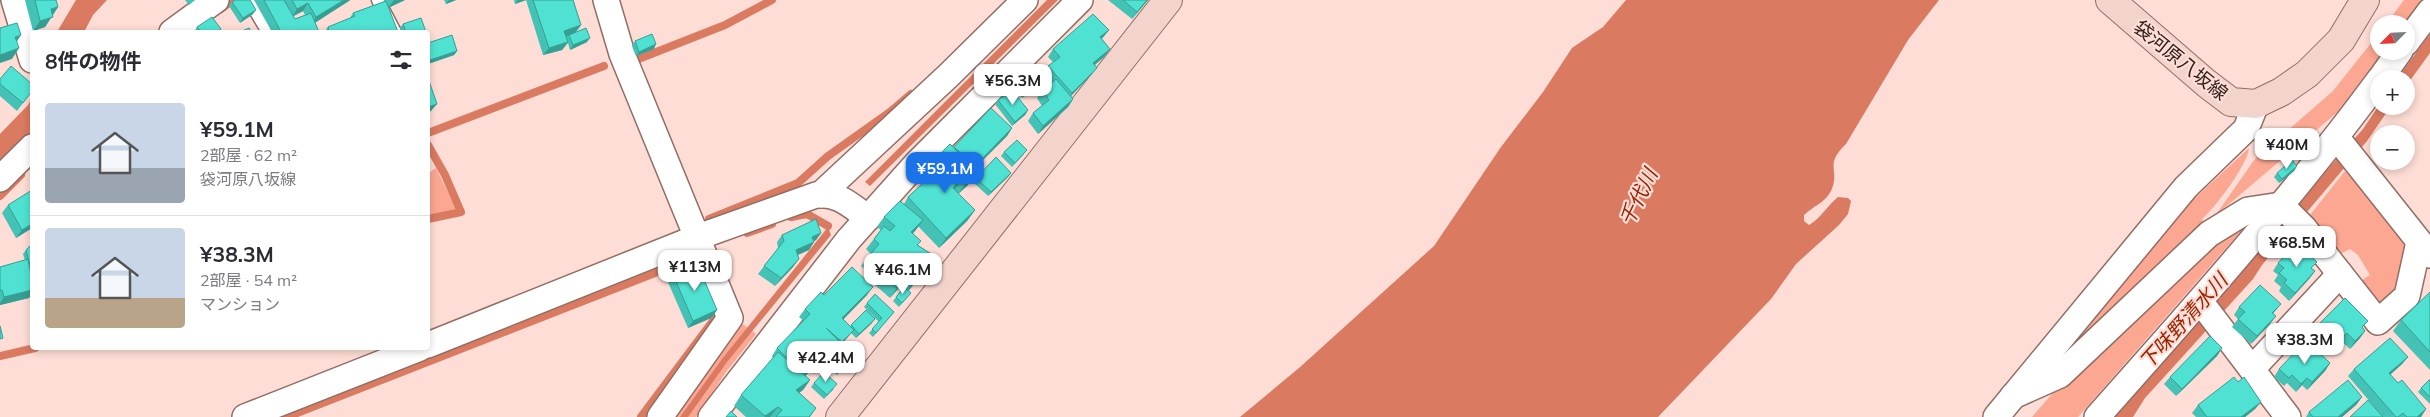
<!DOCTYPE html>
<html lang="ja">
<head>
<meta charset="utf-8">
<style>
  body { margin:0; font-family:Mulish,"Noto Sans JP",sans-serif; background:#f7f7f7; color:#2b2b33; height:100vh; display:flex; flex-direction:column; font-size:19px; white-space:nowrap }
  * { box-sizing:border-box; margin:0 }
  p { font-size:16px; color:#7c7c81 }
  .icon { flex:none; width:28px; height:28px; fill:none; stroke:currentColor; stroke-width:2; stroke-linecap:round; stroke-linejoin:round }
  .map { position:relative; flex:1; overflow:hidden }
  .side { position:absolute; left:30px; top:30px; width:400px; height:320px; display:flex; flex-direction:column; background:#fff; border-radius:5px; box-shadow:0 2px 8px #0003 }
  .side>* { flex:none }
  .needle { width:32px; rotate:246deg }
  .buttons { position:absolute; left:2370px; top:15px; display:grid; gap:10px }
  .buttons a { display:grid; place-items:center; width:45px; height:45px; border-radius:50%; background:#fff; box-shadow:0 2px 8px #0003; font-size:25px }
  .price { position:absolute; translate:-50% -42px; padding:0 11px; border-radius:10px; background:#fff; color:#222; font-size:16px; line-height:32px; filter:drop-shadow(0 1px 2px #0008) }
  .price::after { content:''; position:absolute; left:50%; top:30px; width:15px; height:11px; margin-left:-8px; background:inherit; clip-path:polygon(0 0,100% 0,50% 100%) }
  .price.active { background:#1a73e8; color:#fff }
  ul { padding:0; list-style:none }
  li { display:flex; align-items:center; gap:15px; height:125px; padding:0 15px }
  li+li { border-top:1px solid #e1e1e2 }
  li span { display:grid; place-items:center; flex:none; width:140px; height:100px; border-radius:5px; color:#555 }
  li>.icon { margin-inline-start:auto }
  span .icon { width:60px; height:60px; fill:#fffc; stroke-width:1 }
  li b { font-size:21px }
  h2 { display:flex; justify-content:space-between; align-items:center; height:60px; padding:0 15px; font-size:21px }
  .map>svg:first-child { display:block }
  .green { fill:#fca791 }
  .water { fill:#da7a61 }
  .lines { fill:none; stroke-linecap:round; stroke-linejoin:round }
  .stream { stroke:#da7a61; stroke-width:8 }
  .lane-casing { stroke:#916e65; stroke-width:15 }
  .street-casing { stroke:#916e65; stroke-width:28 }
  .secondary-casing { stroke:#916e65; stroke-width:30 }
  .lane { stroke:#fff; stroke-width:12 }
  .street { stroke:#fff; stroke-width:25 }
  .secondary { stroke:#f3d4cc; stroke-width:28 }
  .wall { fill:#44c2b5; fill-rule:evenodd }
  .shaded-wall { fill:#379e93 }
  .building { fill:#4fe2d2; stroke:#379e93 }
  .labels { text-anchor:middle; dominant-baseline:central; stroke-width:4.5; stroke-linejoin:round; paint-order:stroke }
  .street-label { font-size:19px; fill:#2b1d19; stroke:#fdddd5 }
  .water-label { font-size:20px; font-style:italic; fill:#972502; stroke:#fdddd5 }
</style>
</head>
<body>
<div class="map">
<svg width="2430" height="417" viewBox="0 0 2430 417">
  <rect width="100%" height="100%" fill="#fdddd5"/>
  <g class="green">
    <path d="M2404 0H2428L2406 24H2386Z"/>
    <path d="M2379 33V51H2388L2340 110 2215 216 2255 159 2333 91Z"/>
    <path d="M2249 148C2248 164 2215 208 2202 219L2207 226 2047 373 2170 221Z"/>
    <path d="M436 168 456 209 430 215 428 212V173Z"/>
    <path d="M2345 171 2361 187 2411 252 2405 291 2385 309 2356 284 2370 275 2358 255 2350 249 2336 256 2306 220Z"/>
    <path d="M2248 223 2078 417H2032L2058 387 2212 244Z"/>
    <path d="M737 320 756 334 726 372 696 417H668Z"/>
  </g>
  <g class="water">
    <path d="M76 0H107L93 15 84 32H57Z"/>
    <path d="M1047 0H1058L870 186 865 182Z"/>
    <path d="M1626 0H1939L1908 40 1846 144C1823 166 1841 169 1831 191 1825 203 1813 206 1804 215V221L1809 225C1821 218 1827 206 1838 197L1848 198 1851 201 1848 214 1839 225 1796 264 1771 299 1658 417H1240L1299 368 1434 246 1501 147 1543 92 1572 48 1603 27Z"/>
    <path d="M2430 34V53L2406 86V79H2397Z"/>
    <path d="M32 97V135L0 165V134L28 105Z"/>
    <path d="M2379 105 2391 106 2367 141 2262 265 2253 279 2145 398 2133 417H2109L2363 129Z"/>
    <path d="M828 227 831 235 727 362 688 417H680L722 359Z"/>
  </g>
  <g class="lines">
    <g class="stream">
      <path d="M221 9 233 0"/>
      <path d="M636 60 725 25 772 0"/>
      <path d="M428 133 604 66"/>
      <path d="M428 145 445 175 461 212 428 219"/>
      <path d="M0 196 21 175"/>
      <path d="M791 217 807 214 828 226"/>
      <path d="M709 219 798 183 828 156 890 112 911 94"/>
      <path d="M747 233 772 224"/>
      <path d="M693 262 700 278"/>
      <path d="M0 356 35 348"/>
      <path d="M287 417 678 264"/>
      <path d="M641 417 716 317 711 305"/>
    </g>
    <g class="lane-casing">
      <g id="lane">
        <path d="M249 0 268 32"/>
        <path d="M378 0 395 32"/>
      </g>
    </g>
    <g class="street-casing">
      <g id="street">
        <path d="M14 0 32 60"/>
        <path d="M606 0 622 54 730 318 660 417"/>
        <path d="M172 32 216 0"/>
        <path d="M2406 43 2430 11"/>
        <path d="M2380 79 2400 51"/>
        <path d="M2337 138 2430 255"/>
        <path d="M0 179 32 147"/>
        <path d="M820 195 949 75 1025 0"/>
        <path d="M2200 301 2288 417"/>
        <path d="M428 345 698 237 816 195C839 193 850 205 868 218"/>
        <path d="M2252 369 2340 274"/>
        <path d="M2013 396 2060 375 2209 234 2248 210 2281 205 2304 228 2378 322 2407 296 2419 242"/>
        <path d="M245 417 420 348"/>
        <path d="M711 417 849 239 916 164 1080 0"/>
        <path d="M1996 417 2186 187 2246 129 2256 104"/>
        <path d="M2097 417C2194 308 2292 198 2379 80"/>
      </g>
    </g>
    <g class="secondary-casing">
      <g id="secondary">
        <path d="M2110 0 2206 83 2231 102 2256 104 2281 92 2307 74 2341 40 2365 0"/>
        <path d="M840 417 1168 0"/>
      </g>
    </g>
    <use href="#lane" class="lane"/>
    <use href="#street" class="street"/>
    <use href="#secondary" class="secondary"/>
  </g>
  <g class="wall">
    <path d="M25 0H56L58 7 45 27 33 31Z"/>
    <path d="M185 0H195L189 5Z"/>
    <path d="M254 0H350L315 23 319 32H272ZM303 11 305 15 295 19 293 16Z"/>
    <path d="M384 0H405L388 8 398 32H324L328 27 350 18 353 13 384 2Z"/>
    <path d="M444 0H456L446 4Z"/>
    <path d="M514 0H573L581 25 576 32 587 42 570 50 568 43 562 50 543 55 526 0 515 4Z"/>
    <path d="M1108 0H1148L1132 19Z"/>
    <path d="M232 2 253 14 240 23 229 6Z"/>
    <path d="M403 24 426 32H402L400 28Z"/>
    <path d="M197 27 219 32H194Z"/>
    <path d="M1109 30 1102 39 1110 49 1104 57 1095 65 1091 75 1071 96 1073 99 1068 107 1038 134 1028 121 1033 113 1042 106 1037 98 1043 90 1051 83 1043 74 1048 66 1053 62 1048 57 1053 49Z"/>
    <path d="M635 41 654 49 636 56 632 46Z"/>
    <path d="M428 43 457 51 454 55 428 64Z"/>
    <path d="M0 79 32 91 17 111 0 96Z"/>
    <path d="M1015 84 1038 86 1022 98 1012 88Z"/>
    <path d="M998 100 1028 110 1025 115 1012 126 995 104Z"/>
    <path d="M1012 128 1007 136 971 172 975 176 967 186 958 194 975 210 967 221 939 248 918 226 913 233 918 245 936 257 928 267 908 291 911 293 899 307 893 301 901 291 898 289 890 298 867 278 870 273 861 266 871 254 866 249 881 230 877 227 884 217 904 204 908 197 936 171 932 166 939 155Z"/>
    <path d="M1004 152 1024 154 1012 167 1001 156Z"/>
    <path d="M2297 166 2294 171 2279 183 2274 177 2277 173Z"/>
    <path d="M1011 173 1008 177 988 196 973 182 976 178Z"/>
    <path d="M8 205 32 228 16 238 2 213Z"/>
    <path d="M821 233 816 240 814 241 809 250 798 255 793 267 775 286 758 274 778 248 777 242 782 235Z"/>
    <path d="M26 250 32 276V293L29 298 0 305V267L25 260 23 254Z"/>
    <path d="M2278 263 2312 269 2315 271 2309 279 2289 301 2279 291 2281 287 2274 281 2278 275 2273 271Z"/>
    <path d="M693 271 717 310 711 318 688 328 667 280 672 272Z"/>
    <path d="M2430 292V370L2393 331 2401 320Z"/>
    <path d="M824 295H867L843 319 850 326 872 323 856 338 851 333 842 344 853 355 847 363 837 375 824 363 814 374 810 371 805 376 810 380 803 390 799 393 816 408 810 417H746L734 406 741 395 773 358 772 356 777 348 804 321 799 317 805 309Z"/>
    <path d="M867 303 894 312 873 337 869 333 879 322 864 307Z"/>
    <path d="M2281 304 2273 314 2270 324 2251 344 2232 327 2238 319 2234 315 2239 307Z"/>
    <path d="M2318 325 2363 328 2365 331 2360 338 2350 349 2341 341 2335 348 2329 342 2326 346 2313 333Z"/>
    <path d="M2222 348 2217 356 2176 396 2164 384 2170 377Z"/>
    <path d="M2300 351 2330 363 2325 371 2307 390 2302 385 2296 392 2287 383 2284 386 2274 377 2279 369Z"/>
    <path d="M2408 357 2402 364 2390 375 2398 383 2426 409 2421 417H2383L2348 376 2354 369Z"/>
    <path d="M2430 380V404L2418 392 2421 388Z"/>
    <path d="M2238 382 2261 402 2255 409 2245 417H2196L2192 413 2198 405Z"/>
    <path d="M814 383 834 389 824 399 811 387Z"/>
    <path d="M2362 397 2356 405 2342 417H2306L2309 412Z"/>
  </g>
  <g class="shaded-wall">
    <path d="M344 0H350L349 1 311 25 316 17Z"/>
    <path d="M394 0H405L388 8Z"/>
    <path d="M449 0H456L446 4Z"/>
    <path d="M518 0H526L515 4Z"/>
    <path d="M1147 0H1148L1132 19 1137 12Z"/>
    <path d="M308 3 303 11 292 17 297 9Z"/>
    <path d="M58 7 45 27 33 31 40 21 51 9Z"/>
    <path d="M256 10 253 14 240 23 243 18Z"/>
    <path d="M581 25 575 33 559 39 564 31Z"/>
    <path d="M1109 30 1103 37 1094 45 1100 37Z"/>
    <path d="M21 35 14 46 15 37Z"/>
    <path d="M590 38 587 42 570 50 573 45Z"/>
    <path d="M568 42 562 50 543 55 549 48Z"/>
    <path d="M656 44 654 49 636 56 639 52Z"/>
    <path d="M19 48 12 59 0 63V55Z"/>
    <path d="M1110 49 1104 57 1088 70 1093 63Z"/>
    <path d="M457 51 454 55 428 64 430 60Z"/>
    <path d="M1097 68 1091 75 1067 100 1072 93Z"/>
    <path d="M1041 82 1038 86 1022 98 1025 94Z"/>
    <path d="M1073 99 1068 107 1038 134 1043 126Z"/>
    <path d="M437 104 431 111 428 113V107Z"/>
    <path d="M1028 110 1025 115 1012 126 1015 122Z"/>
    <path d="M1012 128 1007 136 969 174 975 166Z"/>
    <path d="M2297 166 2294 171 2279 183 2282 179Z"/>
    <path d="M1011 173 1008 177 988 196 991 192Z"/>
    <path d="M975 176 967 186 958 194 965 184Z"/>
    <path d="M962 178 955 189 945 199 953 188Z"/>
    <path d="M975 210 967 221 939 248 946 238Z"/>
    <path d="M923 220 916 230 904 243 911 232Z"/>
    <path d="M32 224V228L16 238 22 230Z"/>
    <path d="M821 233 816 240 806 245 812 237Z"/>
    <path d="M814 242 809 250 790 258 796 250Z"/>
    <path d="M936 257 928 267 905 295 912 284Z"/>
    <path d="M799 259 793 267 775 286 781 278Z"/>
    <path d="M2315 271 2309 279 2289 301 2295 293Z"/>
    <path d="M905 278 898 289 890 298 897 288Z"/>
    <path d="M873 287 867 295 837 326 842 318Z"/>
    <path d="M32 290V293L29 298 0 305V303L4 297Z"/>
    <path d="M717 310 711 318 688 328 693 321Z"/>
    <path d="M2276 316 2270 324 2251 344 2257 336Z"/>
    <path d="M875 319 872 323 856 338 859 334Z"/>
    <path d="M854 330 848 337 836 350 842 342Z"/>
    <path d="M2365 331 2360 338 2350 349 2355 341Z"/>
    <path d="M2347 333 2341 341 2335 348 2340 340Z"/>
    <path d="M2222 348 2217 356 2176 396 2182 389Z"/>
    <path d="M830 355 824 363 814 374 820 366Z"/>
    <path d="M853 355 847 363 837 375 842 367Z"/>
    <path d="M2408 357 2402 364 2383 381 2389 373Z"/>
    <path d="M815 363 810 371 799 382 804 375Z"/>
    <path d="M2330 363 2325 371 2307 390 2312 382Z"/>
    <path d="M2307 378 2302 385 2296 392 2301 384Z"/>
    <path d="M810 380 803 390 788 401 796 390Z"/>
    <path d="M2362 397 2356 405 2342 417H2338Z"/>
    <path d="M2261 402 2255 409 2245 417H2241Z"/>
    <path d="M778 407 770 417H764L765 416Z"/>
    <path d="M2426 409 2421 417H2417Z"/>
  </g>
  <g class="building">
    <path d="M35 0H56L58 7 51 9 53 17 40 21Z"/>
    <path d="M235 0H250L256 10 243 18 232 2Z"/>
    <path d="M264 0H284L295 19 311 13 319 32H281Z"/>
    <path d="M292 0H344L316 17 308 3 297 9Z"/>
    <path d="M533 0H573L581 25 564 31 568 42 549 48Z"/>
    <path d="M1123 0H1147L1137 12Z"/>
    <path d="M386 1 398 32H329L328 27 355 16 353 13Z"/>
    <path d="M1093 14 1109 30 1100 37 1110 49 1093 63 1097 68 1072 93 1048 66 1060 57 1053 49Z"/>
    <path d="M212 17 221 29 217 32H201L197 27Z"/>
    <path d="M421 18 426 32H406L403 24Z"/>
    <path d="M17 23 21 35 15 37 19 48 0 55V28Z"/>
    <path d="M249 28 251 32H240Z"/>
    <path d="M586 28 590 38 573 45 569 35Z"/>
    <path d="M652 34 656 44 639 52 635 41Z"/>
    <path d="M452 35 457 51 430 60 428 51V43Z"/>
    <path d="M11 66 32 84V91L23 103 0 84V79Z"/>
    <path d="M1032 72 1041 82 1025 94 1015 84Z"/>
    <path d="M428 78 437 104 428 107Z"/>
    <path d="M1056 79 1073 99 1043 126 1033 113 1049 100 1043 90Z"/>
    <path d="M1012 90 1028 110 1015 122 998 100Z"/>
    <path d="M991 108 1012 128 975 166 954 147Z"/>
    <path d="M1017 140 1027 150 1015 163 1004 152Z"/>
    <path d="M950 144 973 168 970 171 975 176 965 184 962 178 953 188 975 210 946 238 908 197 946 162 939 155Z"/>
    <path d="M996 157 1011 173 991 192 976 178Z"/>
    <path d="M2292 160 2297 166 2282 179 2277 173Z"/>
    <path d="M32 190V224L22 230 8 205Z"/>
    <path d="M900 201 923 220 911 232 921 241 917 245 936 257 912 284 905 278 897 288 874 267 879 264 869 256 879 244 874 239 884 226 890 231 895 226 884 217Z"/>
    <path d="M816 219 821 233 812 237 814 242 796 250 799 259 781 278 764 266 784 241 782 235Z"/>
    <path d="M2297 243 2317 262 2311 268 2315 271 2295 293 2284 283 2287 280 2279 273 2284 268 2278 263Z"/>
    <path d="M32 244V273L26 250Z"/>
    <path d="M28 259 32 280V290L4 297 2 290 0 291V267Z"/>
    <path d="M690 265 693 271 699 268 717 310 693 321 672 272Z"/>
    <path d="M852 267 873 287 842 318 854 330 842 342 826 328 853 355 842 367 830 355 820 366 815 363 804 375 777 348 810 314 805 309 821 292 824 295Z"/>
    <path d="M2260 285 2281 304 2272 313 2276 316 2257 336 2238 319 2245 312 2239 307Z"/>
    <path d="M904 287 911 293 902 303 896 297Z"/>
    <path d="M2430 292V352L2401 320Z"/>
    <path d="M875 294 894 312 876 333 872 329 882 318 867 303Z"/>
    <path d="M2345 298 2368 321 2362 327 2365 331 2355 341 2347 333 2340 340 2334 334 2331 338 2318 325Z"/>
    <path d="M866 310 875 319 859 334 851 325Z"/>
    <path d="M0 326 3 338 0 339Z"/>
    <path d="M2210 336 2222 348 2182 389 2170 377Z"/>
    <path d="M2390 338 2408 357 2389 373 2398 383 2402 380 2426 409 2417 417H2407L2403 413 2398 417H2396L2354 369Z"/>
    <path d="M2309 343 2330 363 2312 382 2307 378 2301 384 2292 375 2289 378 2279 369 2298 349 2300 351Z"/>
    <path d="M778 352 810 380 796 390 816 408 809 417H776L782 410 778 407 765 416 741 395Z"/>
    <path d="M824 372 837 384 827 395 814 383Z"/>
    <path d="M2234 377 2238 382 2244 377 2261 402 2241 417H2207L2198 405Z"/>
    <path d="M2348 380 2362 397 2338 417H2313L2309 412Z"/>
    <path d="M2429 380H2430V397L2421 388Z"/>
    <path d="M2368 400 2383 417H2350Z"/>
    <path d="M731 411 737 417H726Z"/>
  </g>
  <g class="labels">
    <g class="street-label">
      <text transform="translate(2181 60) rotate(39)">袋河原八坂線</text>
    </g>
    <g class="water-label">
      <text transform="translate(1638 197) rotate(-64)">千代川</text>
      <text transform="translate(2183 321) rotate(-48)">下味野清水川</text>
    </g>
  </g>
</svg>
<div class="buttons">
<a><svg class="needle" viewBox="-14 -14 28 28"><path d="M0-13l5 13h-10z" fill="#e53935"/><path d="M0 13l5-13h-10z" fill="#7c7c81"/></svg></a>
<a>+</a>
<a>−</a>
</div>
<b class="price" style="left:1013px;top:106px">¥56.3M</b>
<b class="price" style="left:2287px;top:170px">¥40M</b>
<b class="price active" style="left:945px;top:194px">¥59.1M</b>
<b class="price" style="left:2297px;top:268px">¥68.5M</b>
<b class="price" style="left:695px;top:292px">¥113M</b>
<b class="price" style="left:903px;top:295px">¥46.1M</b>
<b class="price" style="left:2305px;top:365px">¥38.3M</b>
<b class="price" style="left:826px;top:383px">¥42.4M</b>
<section class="side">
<h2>8件の物件<svg class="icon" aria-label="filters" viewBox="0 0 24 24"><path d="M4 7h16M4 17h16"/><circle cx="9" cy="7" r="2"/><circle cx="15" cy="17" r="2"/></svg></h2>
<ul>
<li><span style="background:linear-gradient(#c9d6e8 65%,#9aa5b1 0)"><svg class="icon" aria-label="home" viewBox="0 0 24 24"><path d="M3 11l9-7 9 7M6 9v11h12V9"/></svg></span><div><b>¥59.1M</b><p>2部屋 · 62 m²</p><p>袋河原八坂線</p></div></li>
<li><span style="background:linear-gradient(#c9d6e8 70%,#b9a48a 0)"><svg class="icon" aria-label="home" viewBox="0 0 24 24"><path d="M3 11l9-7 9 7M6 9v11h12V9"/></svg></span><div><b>¥38.3M</b><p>2部屋 · 54 m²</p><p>マンション</p></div></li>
</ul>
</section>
</div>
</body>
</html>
